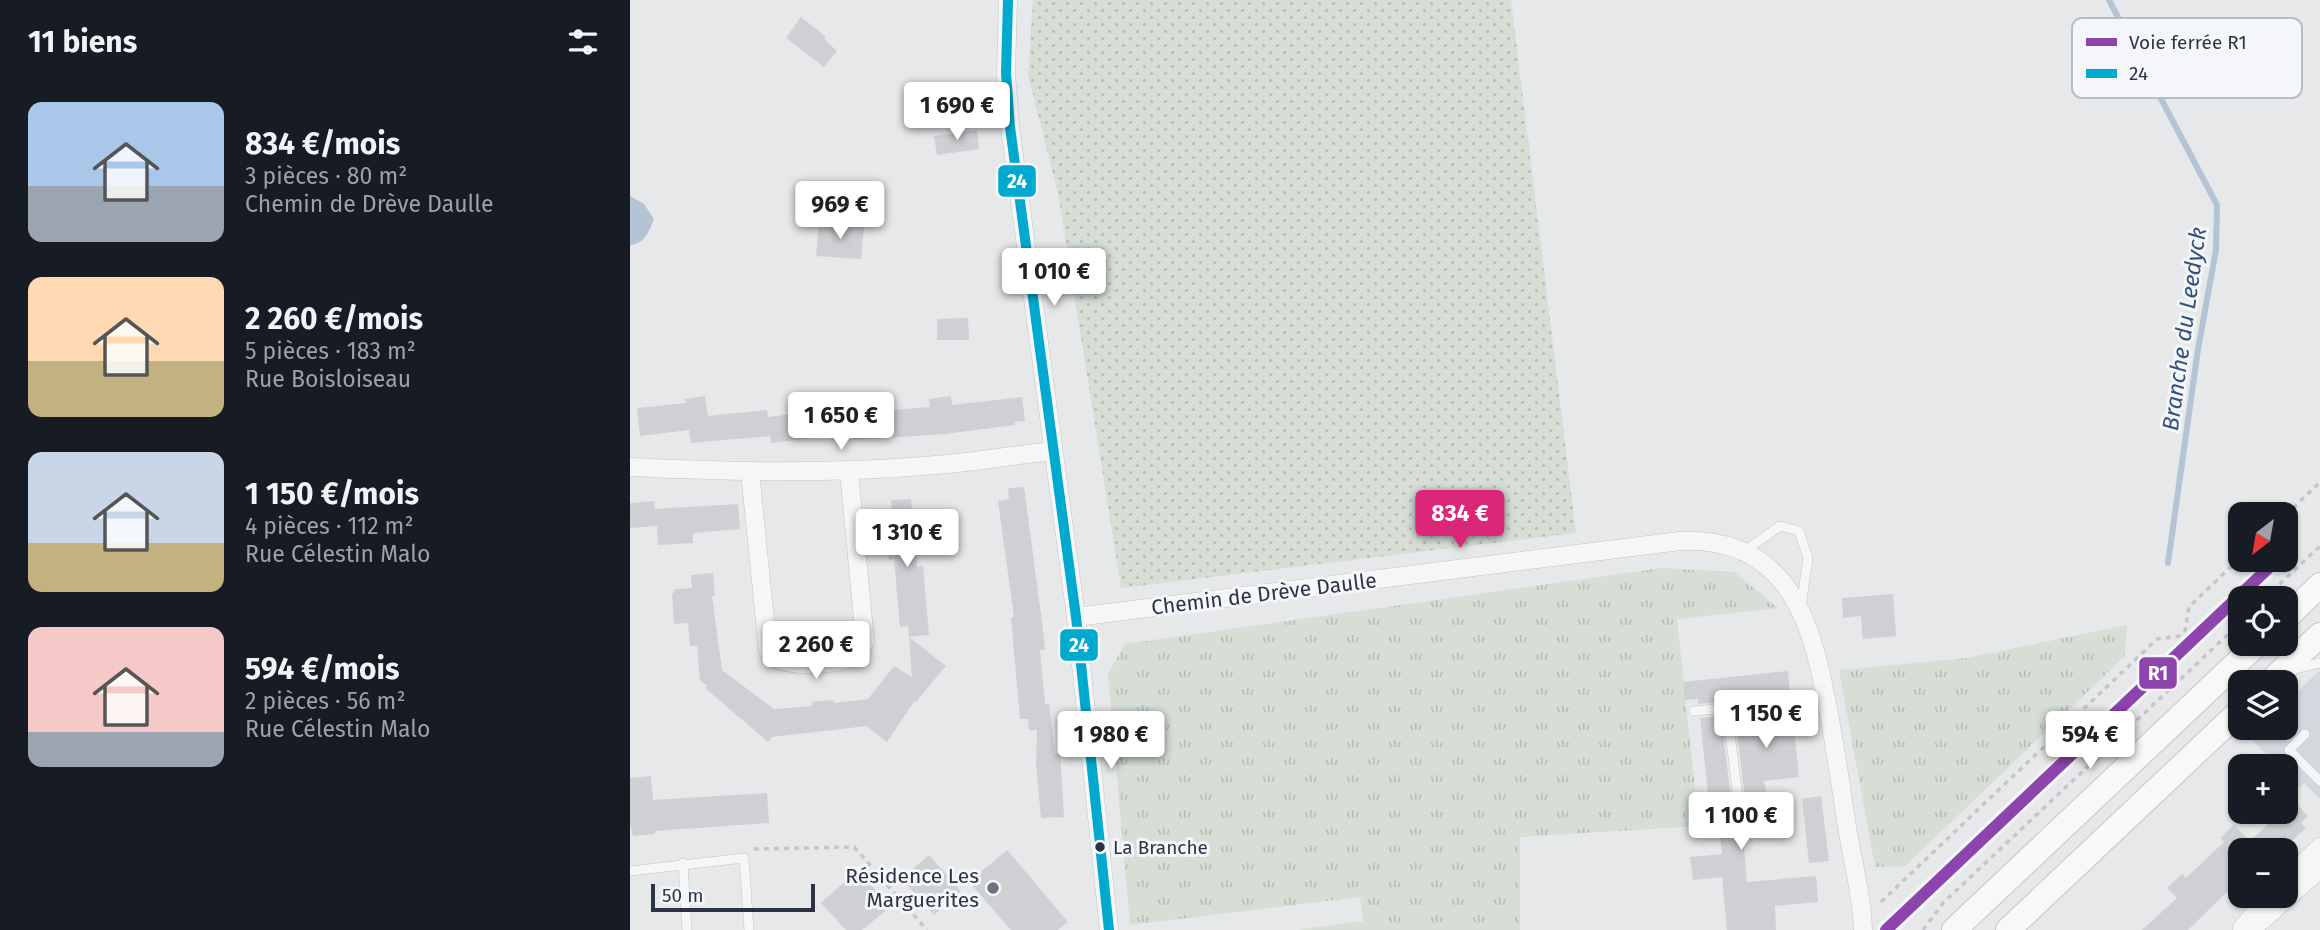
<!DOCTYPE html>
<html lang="fr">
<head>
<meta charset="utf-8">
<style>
  body { margin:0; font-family:"Fira Sans",sans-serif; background:#242831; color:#f1f3f6; height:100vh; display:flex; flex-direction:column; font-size:26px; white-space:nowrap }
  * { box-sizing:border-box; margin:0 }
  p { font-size:23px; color:#9ea1a6 }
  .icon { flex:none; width:38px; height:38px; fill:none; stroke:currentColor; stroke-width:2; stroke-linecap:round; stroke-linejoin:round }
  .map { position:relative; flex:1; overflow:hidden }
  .side { display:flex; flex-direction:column; background:#171b24; width:630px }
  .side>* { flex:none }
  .needle { width:46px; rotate:211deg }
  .controls { position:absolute; left:1598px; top:502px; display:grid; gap:14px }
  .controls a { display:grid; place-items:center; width:70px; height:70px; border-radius:14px; background:#171b24; box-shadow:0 2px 5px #0004; font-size:35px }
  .scale { position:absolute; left:21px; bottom:18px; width:164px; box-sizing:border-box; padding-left:7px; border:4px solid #2b3445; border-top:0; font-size:19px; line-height:24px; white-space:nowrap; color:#2b3445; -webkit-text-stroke:5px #f4f6f9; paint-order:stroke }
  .price { position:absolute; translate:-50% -60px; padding:0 16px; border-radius:7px; background:#fff; color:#222; font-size:23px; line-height:46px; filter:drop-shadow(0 2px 4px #0008) }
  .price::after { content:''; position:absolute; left:50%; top:42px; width:21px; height:16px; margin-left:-10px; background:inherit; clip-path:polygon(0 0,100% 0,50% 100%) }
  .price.selected { background:#db2777; color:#fff }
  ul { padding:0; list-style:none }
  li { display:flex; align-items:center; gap:21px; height:175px; padding:0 28px }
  li span { display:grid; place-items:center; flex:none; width:196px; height:140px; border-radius:14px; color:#555 }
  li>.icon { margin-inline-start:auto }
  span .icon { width:84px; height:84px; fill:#fffc; stroke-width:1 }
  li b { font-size:30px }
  h2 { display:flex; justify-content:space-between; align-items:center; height:84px; padding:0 28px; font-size:30px }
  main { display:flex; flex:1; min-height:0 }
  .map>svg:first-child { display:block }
  .built { fill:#d4d7dd }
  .grass { fill:url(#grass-tufts) }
  .garden { fill:url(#garden-dots) }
  .water { fill:#b4c4d5 }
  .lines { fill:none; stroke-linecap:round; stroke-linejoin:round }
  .stream { stroke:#b4c4d5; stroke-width:6 }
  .building { fill:#ced0d3 }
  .lane-casing { stroke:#c4c6c8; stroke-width:10 }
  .street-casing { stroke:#c4c6c8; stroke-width:19 }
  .secondary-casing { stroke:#c4c6c8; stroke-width:26 }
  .path { stroke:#c5c6ca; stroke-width:3.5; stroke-dasharray:5 5; stroke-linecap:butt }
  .lane { stroke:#f5f6f7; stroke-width:9 }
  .street { stroke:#f5f6f7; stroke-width:18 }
  .secondary { stroke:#f8f8f8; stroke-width:24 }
  .bus-1-casing { stroke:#f4f6f9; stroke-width:16 }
  .bus-1 { stroke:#00a9ce; stroke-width:10 }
  .rail-1-casing { stroke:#f4f6f9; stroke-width:18 }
  .rail-1 { stroke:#8e44ad; stroke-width:12 }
  .bus-dot { fill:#2b3445; stroke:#f4f6f9; stroke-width:2.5 }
  .poi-dot { fill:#6c737f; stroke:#f4f6f9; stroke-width:2.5 }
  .labels { text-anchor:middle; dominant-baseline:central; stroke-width:6; stroke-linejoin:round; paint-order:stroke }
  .bus-label { font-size:19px; fill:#2b3445; stroke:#f4f6f9; text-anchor:start }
  .street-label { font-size:21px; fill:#2b3445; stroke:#f4f6f9 }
  .poi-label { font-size:21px; fill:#2b3445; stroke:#f4f6f9; text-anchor:end }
  .water-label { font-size:23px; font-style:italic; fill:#34527a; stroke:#f4f6f9 }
  .key { fill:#f4f6f9; stroke:#b8bcc3; stroke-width:2 }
  .key-label { font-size:19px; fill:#2b3445 }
  .line-badge { stroke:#f4f6f9; stroke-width:2.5 }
  .badge-label { font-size:19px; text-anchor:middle; font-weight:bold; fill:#fff }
</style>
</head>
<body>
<main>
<section class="side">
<h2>11 biens<svg class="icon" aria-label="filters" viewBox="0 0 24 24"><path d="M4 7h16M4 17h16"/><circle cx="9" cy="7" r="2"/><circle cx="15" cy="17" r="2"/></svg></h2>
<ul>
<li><span style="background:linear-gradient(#a9c7e8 60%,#9aa5b1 0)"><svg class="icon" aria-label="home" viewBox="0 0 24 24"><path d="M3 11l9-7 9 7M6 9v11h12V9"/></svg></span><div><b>834 €/mois</b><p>3 pièces · 80 m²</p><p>Chemin de Drève Daulle</p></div></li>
<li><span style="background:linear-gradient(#ffd9b3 60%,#c2b280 0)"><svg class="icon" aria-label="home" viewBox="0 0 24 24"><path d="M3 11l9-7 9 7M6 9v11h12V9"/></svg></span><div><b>2 260 €/mois</b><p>5 pièces · 183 m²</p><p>Rue Boisloiseau</p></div></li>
<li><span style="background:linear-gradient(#c9d6e8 65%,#c2b280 0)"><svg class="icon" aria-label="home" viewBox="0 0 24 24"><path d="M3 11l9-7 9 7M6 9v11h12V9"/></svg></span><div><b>1 150 €/mois</b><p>4 pièces · 112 m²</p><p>Rue Célestin Malo</p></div></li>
<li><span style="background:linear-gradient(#f6c9c9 75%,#9aa5b1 0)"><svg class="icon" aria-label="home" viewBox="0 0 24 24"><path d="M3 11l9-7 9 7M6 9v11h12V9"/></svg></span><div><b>594 €/mois</b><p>2 pièces · 56 m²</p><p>Rue Célestin Malo</p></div></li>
</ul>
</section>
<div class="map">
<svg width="1690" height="930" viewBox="0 0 1690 930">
  <defs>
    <pattern id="grass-tufts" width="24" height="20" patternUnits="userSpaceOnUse" patternTransform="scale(1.75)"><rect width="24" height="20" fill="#d6ded6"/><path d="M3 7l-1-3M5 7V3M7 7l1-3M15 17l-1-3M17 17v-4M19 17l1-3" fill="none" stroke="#b8bfb9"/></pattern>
    <pattern id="garden-dots" width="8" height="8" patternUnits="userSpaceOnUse" patternTransform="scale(1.75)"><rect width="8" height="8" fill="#d6ded6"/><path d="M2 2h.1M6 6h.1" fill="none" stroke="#b8bfb9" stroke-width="1.8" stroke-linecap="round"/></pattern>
  </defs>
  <rect width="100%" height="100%" fill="#e6e8ea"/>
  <path class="built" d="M1690 670V799L1674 783 1669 788 1656 774V766H1648L1620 738 1630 728H1656V703Z"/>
  <g class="grass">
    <path d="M1031 568 1104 572 1148 608 1047 619 1069 826 890 837V930H667L733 921 730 897 500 925 478 674 495 644Z"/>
    <path d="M1497 625 1495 656 1275 866 1245 867 1209 670 1337 658Z"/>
  </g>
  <path class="garden" d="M403 0H881L946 533 491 588 428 193 398 75Z"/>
  <path class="water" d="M0 196 14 204 24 219C19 231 15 244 0 245Z"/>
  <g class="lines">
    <path class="stream" d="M1479 0 1587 205 1586 250 1568 349 1538 563"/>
  </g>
  <g class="building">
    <path d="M171 17 196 37 194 39 207 51 194 67 156 38Z"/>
    <path d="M347 130 349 149 307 155 304 136Z"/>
    <path d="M189 223 234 226 231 259 186 256Z"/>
    <path d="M338 318 339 340H307V319Z"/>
    <path d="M75 396 78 416 137 410 138 417 196 410 197 415 300 407 299 399 321 396 322 405 392 397 395 421 385 422V425L315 434 223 440V437L199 436 141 443 140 436 61 443 59 430 10 436 7 408 56 403 55 399Z"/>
    <path d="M394 487 412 622 415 650H410L415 704H419L425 754 430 753 434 817 411 818 406 765 407 730H399L398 719H390L381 618 384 617 368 501 379 499 378 488Z"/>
    <path d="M281 499 287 567 293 566 299 635 279 637 278 626 270 627 264 559 259 560 256 513 262 512 261 500Z"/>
    <path d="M24 501 25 509 108 504 110 529 63 533V543L28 545 27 526 1 528 0 526V503Z"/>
    <path d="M83 573 85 596H82L92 670 144 709 182 706V702L191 701 203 700 204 703 238 699 264 666 282 677 279 637 316 666 285 703V700L257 742 237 726 142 737 138 742 75 688 77 686 70 680 67 646H60L58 623 44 624 42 595 45 589 62 588 61 575Z"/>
    <path d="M1263 594 1266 636 1233 639 1231 616 1213 618 1212 598Z"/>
    <path d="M1158 671 1160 695 1068 704V699L1055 700 1053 682Z"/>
    <path d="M1162 709 1169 777 1134 781 1137 798 1115 800 1105 714Z"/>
    <path d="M1091 716 1101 799 1105 804H1110L1117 882 1186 876 1188 902 1145 906 1146 930H1097L1092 877 1063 880 1060 857 1092 854 1090 835 1096 834 1093 801 1079 803 1070 718Z"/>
    <path d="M21 776 23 800 137 793 139 823 25 831V834L3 836 0 824V778Z"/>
    <path d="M1191 796 1199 861 1179 863 1172 799Z"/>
    <path d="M1663 800 1678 816 1671 823 1676 828 1652 850H1610V879L1558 930H1512L1547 898 1537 888 1552 874 1556 878 1594 842 1590 838 1604 825 1620 841 1651 812H1656Z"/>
    <path d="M377 850 438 922 428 930H381L339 882Z"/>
    <path d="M299 855 331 891 304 915 272 879Z"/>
    <path d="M228 870 260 907 232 930H216L191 903Z"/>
  </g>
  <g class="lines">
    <g class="lane-casing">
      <g id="lane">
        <path d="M1115 551 1150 526 1169 531 1178 558 1171 606"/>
        <path d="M1664 669 1690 663"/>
        <path d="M1097 708 1108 798"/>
        <path d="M1064 711 1196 699"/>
        <path d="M1675 734 1659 750 1690 781"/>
        <path d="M53 863 57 930"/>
        <path d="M0 871 114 858 119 930"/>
      </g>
    </g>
    <g class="street-casing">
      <g id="street">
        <path d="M378 0 376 73 380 127 446 617 479 930"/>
        <path d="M0 467C102 472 204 474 306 465 345 462 384 455 423 451"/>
        <path d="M120 472 138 650C147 670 203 665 221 658 228 655 232 648 235 641L219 471"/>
        <path d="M446 617 1050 541C1150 537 1178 608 1195 693 1203 733 1209 773 1215 814 1220 853 1232 891 1233 930"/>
        <path d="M1656 880 1690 847"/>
        <path d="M1612 928 1640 896"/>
        <path d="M1621 930 1690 869"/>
      </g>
    </g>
    <g class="secondary-casing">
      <g id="secondary">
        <path d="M1656 618 1690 585"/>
        <path d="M1640 682 1690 635"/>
        <path d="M1324 930 1627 644"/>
        <path d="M1378 930 1610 711"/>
      </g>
    </g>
    <g class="path">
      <path d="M1656 515 1690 482"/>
      <path d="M1635 598 1690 546"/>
      <path d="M124 849 224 847 297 930"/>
      <path d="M1251 902 1527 639 1549 636 1555 631 1559 607 1610 558"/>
      <path d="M1293 930 1314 902 1610 623"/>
    </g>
    <use href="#lane" class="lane"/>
    <use href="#street" class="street"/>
    <use href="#secondary" class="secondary"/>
    <g class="bus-1-casing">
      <path id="bus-1" d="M378 0 376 73 380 127 446 617 479 930"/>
    </g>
    <use href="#bus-1" class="bus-1"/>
    <g class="rail-1-casing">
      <path id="rail-1" d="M1256 930 1647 560"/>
    </g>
    <use href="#rail-1" class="rail-1"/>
  </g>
  <circle class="bus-dot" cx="470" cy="847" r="6"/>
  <circle class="poi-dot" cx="363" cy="888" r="7"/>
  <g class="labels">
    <g class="bus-label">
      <text x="483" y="847">La Branche</text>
    </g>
    <g class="street-label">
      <text transform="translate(634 594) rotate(-7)">Chemin de Drève Daulle</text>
    </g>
    <g class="poi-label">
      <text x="349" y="876">Résidence Les<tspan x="349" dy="24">Marguerites</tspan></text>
    </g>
    <g class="water-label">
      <text transform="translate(1554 329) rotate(-82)">Branche du Leedyck</text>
    </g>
  </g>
  <rect x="1442" y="18" width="230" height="80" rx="10" class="key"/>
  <rect x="1456" y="38" width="31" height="8" fill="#8e44ad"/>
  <rect x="1456" y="69" width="31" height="9" fill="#00a9ce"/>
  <g class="key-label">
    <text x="1499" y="49">Voie ferrée R1</text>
    <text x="1499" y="80">24</text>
  </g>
  <g class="line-badge">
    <rect x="367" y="164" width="40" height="34" rx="7" fill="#00a9ce"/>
    <rect x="429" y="628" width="40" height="34" rx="7" fill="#00a9ce"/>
    <rect x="1508" y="656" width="40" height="34" rx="7" fill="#8e44ad"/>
  </g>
  <g class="badge-label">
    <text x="387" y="188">24</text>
    <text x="449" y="652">24</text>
    <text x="1528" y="680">R1</text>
  </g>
</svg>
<div class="controls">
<a><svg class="needle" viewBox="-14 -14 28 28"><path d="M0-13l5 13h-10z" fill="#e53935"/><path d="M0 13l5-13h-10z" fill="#9ea1a6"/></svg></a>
<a><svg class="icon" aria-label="locate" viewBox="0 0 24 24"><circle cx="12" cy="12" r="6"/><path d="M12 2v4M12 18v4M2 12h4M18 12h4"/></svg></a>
<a><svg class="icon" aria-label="layers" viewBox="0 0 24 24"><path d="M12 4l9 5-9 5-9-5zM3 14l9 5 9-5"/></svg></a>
<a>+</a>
<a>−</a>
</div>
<div class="scale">50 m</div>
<b class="price" style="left:327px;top:142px">1 690 €</b>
<b class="price" style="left:210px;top:241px">969 €</b>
<b class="price" style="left:424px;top:308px">1 010 €</b>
<b class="price" style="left:211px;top:452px">1 650 €</b>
<b class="price selected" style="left:830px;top:550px">834 €</b>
<b class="price" style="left:277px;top:569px">1 310 €</b>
<b class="price" style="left:186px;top:681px">2 260 €</b>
<b class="price" style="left:1136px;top:750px">1 150 €</b>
<b class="price" style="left:481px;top:771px">1 980 €</b>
<b class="price" style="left:1460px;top:771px">594 €</b>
<b class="price" style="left:1111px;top:852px">1 100 €</b>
</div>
</main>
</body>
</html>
